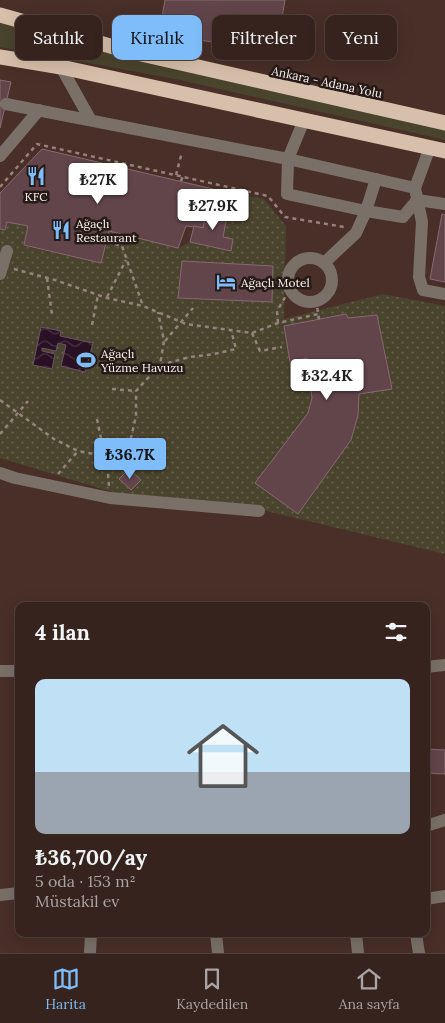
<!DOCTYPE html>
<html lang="tr">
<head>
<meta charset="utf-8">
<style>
  body { margin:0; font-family:Lora,serif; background:#3d2b27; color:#f1f3f6; height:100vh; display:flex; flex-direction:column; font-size:19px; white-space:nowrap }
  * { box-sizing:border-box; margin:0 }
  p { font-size:16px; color:#aaa4a4 }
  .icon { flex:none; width:28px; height:28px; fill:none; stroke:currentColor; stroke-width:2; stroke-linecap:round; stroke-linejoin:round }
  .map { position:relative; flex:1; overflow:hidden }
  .sheet { position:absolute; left:15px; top:602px; width:415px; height:335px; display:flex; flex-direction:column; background:#36231e; border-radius:10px; box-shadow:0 5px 20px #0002,0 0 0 1px #50403c }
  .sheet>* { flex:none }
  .hud { position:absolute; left:15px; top:15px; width:415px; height:45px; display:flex; gap:10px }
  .price { position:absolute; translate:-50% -42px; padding:0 11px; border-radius:5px; background:#fff; color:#222; font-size:16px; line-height:32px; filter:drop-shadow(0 1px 2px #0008) }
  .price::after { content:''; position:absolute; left:50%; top:30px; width:15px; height:11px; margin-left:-8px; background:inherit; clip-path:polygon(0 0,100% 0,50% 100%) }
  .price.selected { background:#7ebdf9; color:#111 }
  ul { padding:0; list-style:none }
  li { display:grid; align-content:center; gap:10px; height:265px; padding:0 20px }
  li+li { border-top:1px solid #50403c }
  li span { display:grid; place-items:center; height:155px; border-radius:10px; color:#555 }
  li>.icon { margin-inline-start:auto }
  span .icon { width:90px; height:90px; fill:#fffc; stroke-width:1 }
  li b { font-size:21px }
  h2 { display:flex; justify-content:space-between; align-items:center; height:60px; padding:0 20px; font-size:21px }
  .chip { padding:0 18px; border-radius:10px; background:#36231e; box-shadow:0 5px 20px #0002,0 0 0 1px #50403c; font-size:18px; line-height:45px }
  .chip.selected { background:#7ebdf9; color:#111 }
  .tabs { display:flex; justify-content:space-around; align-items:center; height:70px; border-top:1px solid #50403c; background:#36231e; font-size:14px; color:#aaa4a4 }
  .tabs a { display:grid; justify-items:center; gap:2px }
  .tabs .selected { color:#7ebdf9 }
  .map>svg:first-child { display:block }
  .grass { fill:#4a442e }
  .park { fill:url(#park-dots) }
  .water { fill:url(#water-waves); stroke:#695461 }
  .building { fill:#61454b; stroke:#886a70 }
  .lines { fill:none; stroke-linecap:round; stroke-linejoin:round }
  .path { stroke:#95827d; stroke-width:2.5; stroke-dasharray:4 4; stroke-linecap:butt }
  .minor { stroke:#7a7068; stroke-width:12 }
  .highway { stroke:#d7c0ab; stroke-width:15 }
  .labels { text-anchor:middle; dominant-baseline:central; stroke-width:5; stroke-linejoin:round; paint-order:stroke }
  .street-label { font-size:12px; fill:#fdf2ef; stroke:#261a17 }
  .poi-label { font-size:12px; fill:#fdf2ef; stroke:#261a17; text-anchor:start }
</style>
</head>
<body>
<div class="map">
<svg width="445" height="953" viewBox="0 0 445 953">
  <defs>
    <pattern id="park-dots" width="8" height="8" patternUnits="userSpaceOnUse" patternTransform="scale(1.25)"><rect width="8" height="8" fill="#4a442e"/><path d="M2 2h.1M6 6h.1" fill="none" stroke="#655f4d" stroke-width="1.8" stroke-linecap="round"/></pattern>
    <pattern id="water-waves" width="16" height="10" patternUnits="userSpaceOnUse" patternTransform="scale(1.25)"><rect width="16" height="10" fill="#2a1024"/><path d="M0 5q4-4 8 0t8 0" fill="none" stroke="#4a3344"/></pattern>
  </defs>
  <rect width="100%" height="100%" fill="#482f28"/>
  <path class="grass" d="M0 20 445 127V140L175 79 0 47Z"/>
  <path class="park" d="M238 194 264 199 286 226 284 319 383 294 445 306V554L237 504 119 494 0 458V229L5 230 7 222 28 226 24 246 101 263 109 231 178 248 190 242 231 251 233 239 223 237 228 211Z"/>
  <path class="water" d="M41 327 61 331 60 336 93 343 85 372 61 366 66 345 58 343 56 351 42 348V351L55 354 52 369 33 365Z"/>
  <g class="building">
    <path d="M165 0H285L276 53 159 33Z"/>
    <path d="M0 80 11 82 0 128Z"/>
    <path d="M42 149 213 189 203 228 186 226 178 248 109 231 101 263 24 245 28 226 7 222 5 230 0 229V193Z"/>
    <path d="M208 207 228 211 223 237 233 239 231 251 190 242 194 226 203 228Z"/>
    <path d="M442 214 445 215V282L430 279Z"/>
    <path d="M182 261 273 266 272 302 178 298Z"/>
    <path d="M346 314 348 318 377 315 392 389 359 394 358 415 351 440 298 514 255 483 308 413 312 398 307 358 290 362 284 326Z"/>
    <path d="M129 469 141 480 131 490 119 479Z"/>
    <path d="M426 749 445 750V774L426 773Z"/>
  </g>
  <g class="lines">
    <g class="path">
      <path d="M176 175 182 152"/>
      <path d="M181 181 183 176"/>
      <path d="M0 187 37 144 268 196 285 217 344 227"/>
      <path d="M218 209 225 186"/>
      <path d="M107 242 122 246 143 306"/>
      <path d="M14 269 55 280 107 298 143 306 186 324 252 333 278 323 318 314"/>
      <path d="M47 278 52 315"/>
      <path d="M107 297 126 260"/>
      <path d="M316 300 319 319"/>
      <path d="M278 323 277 311 290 289"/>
      <path d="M92 325 98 295"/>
      <path d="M252 333 260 351 282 347"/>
      <path d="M165 341 193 308"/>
      <path d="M160 365 190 357 214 354 236 349 231 330"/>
      <path d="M112 389 136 391"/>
      <path d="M0 400 54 439 78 451 105 456 119 450 131 438 136 416V391L160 365 164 341 158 312"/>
      <path d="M97 419 108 473 109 486"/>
      <path d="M0 434 18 413 28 401"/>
      <path d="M58 474 78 451"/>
    </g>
    <g class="minor">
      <path d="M61 67 90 119"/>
      <path d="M6 104 288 159 415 188"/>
      <path d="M304 120 288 159 287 194 366 211 403 217 417 200 445 204"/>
      <path d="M430 147 415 188 422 222 419 277 423 290 445 294"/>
      <path d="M0 156 39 110"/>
      <circle cx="310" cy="280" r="22"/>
      <path d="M324 263 356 233 366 211 376 179"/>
      <path d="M0 274 7 251"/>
      <path d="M0 473 15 478 110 498 259 511"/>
      <path d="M426 667 445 665"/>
      <path d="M0 671H19"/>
      <path d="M426 826 445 820"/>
      <path d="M0 895 19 893"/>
      <path d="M426 899 445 896"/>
      <path d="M216 934 218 953"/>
      <path d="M356 934 358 953"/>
      <path d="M416 934 419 953"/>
      <path d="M90 953 91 934"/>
    </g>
    <g class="highway">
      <path d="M0 15 128 51 445 123"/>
      <path d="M0 57 61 67 445 151"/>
    </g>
  </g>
  <defs>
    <g id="restaurant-bare" transform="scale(1.5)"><path d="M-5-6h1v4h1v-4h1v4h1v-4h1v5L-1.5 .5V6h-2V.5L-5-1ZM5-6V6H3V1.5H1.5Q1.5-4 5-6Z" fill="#7ebdf9" stroke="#261a17" stroke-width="2.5" paint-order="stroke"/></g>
    <g id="hotel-bare" transform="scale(1.5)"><path d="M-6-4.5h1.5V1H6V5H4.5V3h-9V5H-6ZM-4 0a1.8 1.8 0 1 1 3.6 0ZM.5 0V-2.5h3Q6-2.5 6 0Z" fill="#7ebdf9" stroke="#261a17" stroke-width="2.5" paint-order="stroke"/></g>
    <g id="stadium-bare" transform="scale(1.5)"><path d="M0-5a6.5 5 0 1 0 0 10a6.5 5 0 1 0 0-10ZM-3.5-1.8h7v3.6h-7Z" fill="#7ebdf9" stroke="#261a17" stroke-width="2.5" paint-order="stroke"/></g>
  </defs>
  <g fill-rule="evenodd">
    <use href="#restaurant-bare" x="36" y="176"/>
    <use href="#restaurant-bare" x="61" y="230"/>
    <use href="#hotel-bare" x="226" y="282"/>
    <use href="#stadium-bare" x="86" y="360"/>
  </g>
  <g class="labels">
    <g class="street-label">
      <text transform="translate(327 82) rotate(12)">Ankara - Adana Yolu</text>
    </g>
    <g class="poi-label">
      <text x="36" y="196" text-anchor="middle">KFC</text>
      <text x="76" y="223">Ağaçlı<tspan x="76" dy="14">Restaurant</tspan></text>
      <text x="241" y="282">Ağaçlı Motel</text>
      <text x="101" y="353">Ağaçlı<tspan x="101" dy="14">Yüzme Havuzu</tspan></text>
    </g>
  </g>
</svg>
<b class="price" style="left:98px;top:205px">₺27K</b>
<b class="price" style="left:213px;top:231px">₺27.9K</b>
<b class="price" style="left:327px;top:401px">₺32.4K</b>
<b class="price selected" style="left:130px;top:480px">₺36.7K</b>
<div class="hud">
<a class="chip">Satılık</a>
<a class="chip selected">Kiralık</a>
<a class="chip">Filtreler</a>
<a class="chip">Yeni</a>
</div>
<section class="sheet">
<h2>4 ilan<svg class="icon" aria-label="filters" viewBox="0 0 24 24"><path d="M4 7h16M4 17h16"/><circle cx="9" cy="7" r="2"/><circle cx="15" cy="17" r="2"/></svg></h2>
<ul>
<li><span style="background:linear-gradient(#bfe0f5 60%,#9aa5b1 0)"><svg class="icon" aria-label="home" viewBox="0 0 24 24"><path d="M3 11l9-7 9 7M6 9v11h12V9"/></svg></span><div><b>₺36,700/ay</b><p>5 oda · 153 m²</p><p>Müstakil ev</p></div></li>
</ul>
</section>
</div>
<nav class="tabs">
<a class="selected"><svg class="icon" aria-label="map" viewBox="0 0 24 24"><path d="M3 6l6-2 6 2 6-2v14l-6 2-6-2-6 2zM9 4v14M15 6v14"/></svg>Harita</a>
<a><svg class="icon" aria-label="saved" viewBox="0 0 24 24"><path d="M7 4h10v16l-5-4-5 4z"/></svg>Kaydedilen</a>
<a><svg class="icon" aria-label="home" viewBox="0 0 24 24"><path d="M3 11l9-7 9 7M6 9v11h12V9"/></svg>Ana sayfa</a>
</nav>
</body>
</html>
